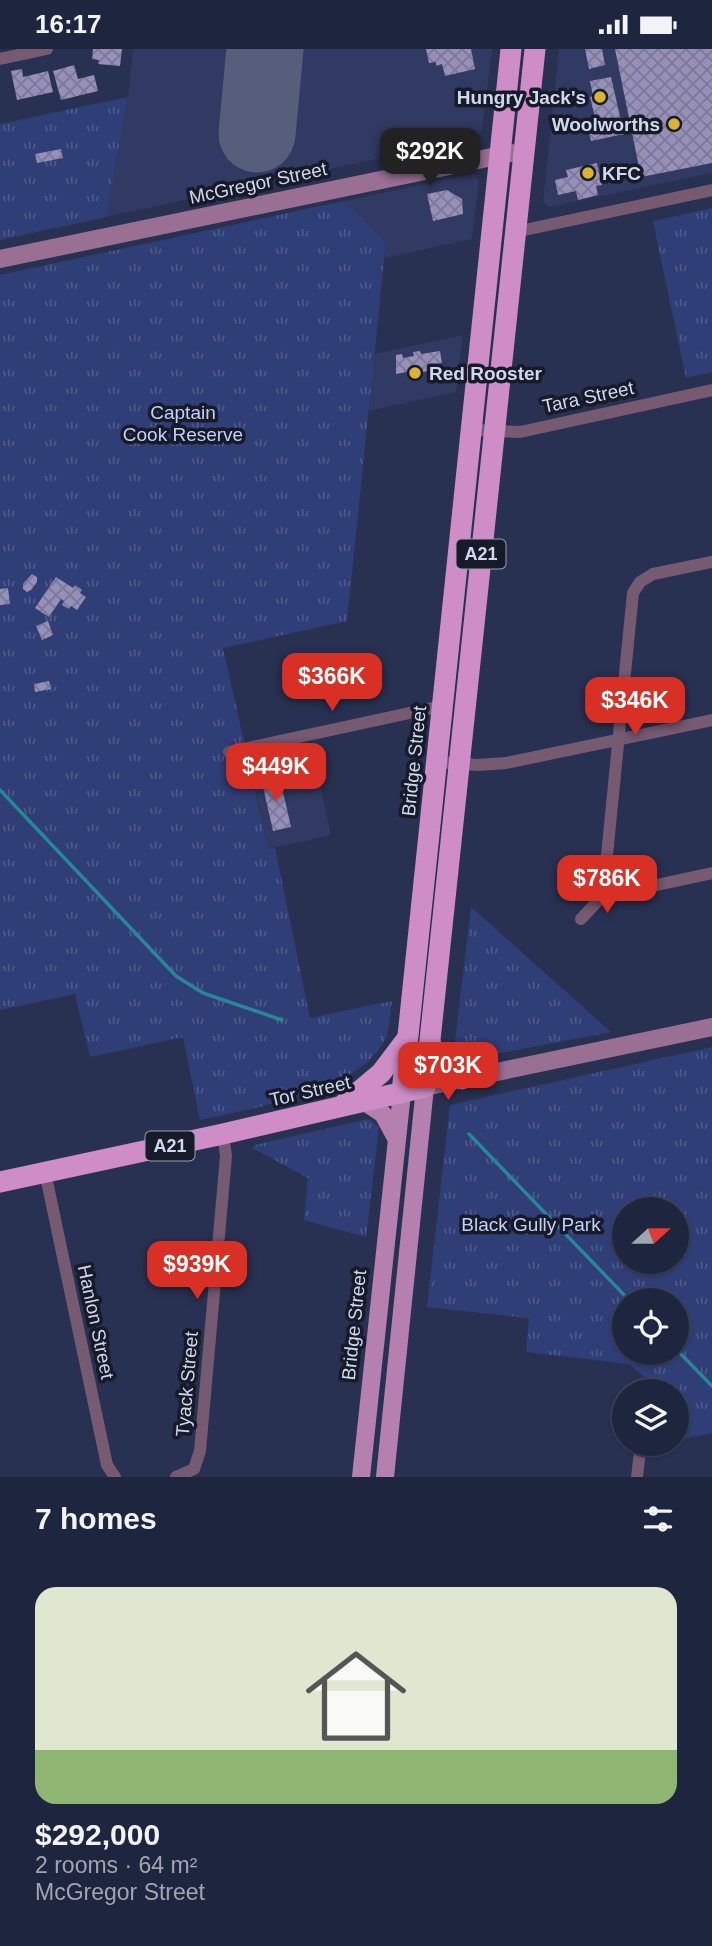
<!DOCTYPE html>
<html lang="en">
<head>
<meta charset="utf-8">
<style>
  body { margin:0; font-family:Helvetica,sans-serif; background:#2b3149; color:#f1f3f6; height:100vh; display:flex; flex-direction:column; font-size:26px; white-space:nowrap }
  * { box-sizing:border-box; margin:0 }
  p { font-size:23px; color:#a1a5b0 }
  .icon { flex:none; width:38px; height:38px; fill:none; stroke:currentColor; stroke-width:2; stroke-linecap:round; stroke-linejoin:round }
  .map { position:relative; height:1428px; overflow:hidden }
  .sheet { display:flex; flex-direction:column; background:#1e253e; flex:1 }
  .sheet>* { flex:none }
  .needle { width:46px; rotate:69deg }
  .controls { position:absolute; left:612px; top:1148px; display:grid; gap:14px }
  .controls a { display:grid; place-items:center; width:77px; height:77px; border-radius:50%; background:#1e253e; box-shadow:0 2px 5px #0004,0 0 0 2px #3c4258; font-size:35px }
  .price { position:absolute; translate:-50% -60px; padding:0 16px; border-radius:14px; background:#d93025; color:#fff; font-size:23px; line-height:46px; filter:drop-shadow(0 2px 4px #0008) }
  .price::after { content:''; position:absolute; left:50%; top:42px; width:21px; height:16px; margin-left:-10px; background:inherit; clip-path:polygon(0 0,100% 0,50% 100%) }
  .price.selected { background:#222; color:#fff }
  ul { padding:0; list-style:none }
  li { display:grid; align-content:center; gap:14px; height:371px; padding:0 35px }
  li+li { border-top:2px solid #3c4258 }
  li span { display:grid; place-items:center; height:217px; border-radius:21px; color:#555 }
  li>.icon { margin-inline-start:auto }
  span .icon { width:126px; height:126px; fill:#fffc; stroke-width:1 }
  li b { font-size:30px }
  h2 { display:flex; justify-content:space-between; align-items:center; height:84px; padding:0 35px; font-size:30px }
  .status { display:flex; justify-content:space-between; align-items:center; height:49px; padding:0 35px; background:#1e253e; direction:ltr }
  .status svg { height:19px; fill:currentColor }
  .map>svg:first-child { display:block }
  .built { fill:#303a62 }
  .park { fill:url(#park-tufts); fill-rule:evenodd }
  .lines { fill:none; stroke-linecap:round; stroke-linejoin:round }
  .stream { stroke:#288696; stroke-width:3.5 }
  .runway { stroke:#565e7c; stroke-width:77 }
  .building { fill:url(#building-cross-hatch) }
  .street { stroke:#755a72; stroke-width:12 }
  .secondary { stroke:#9a6f94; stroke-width:18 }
  .primary { stroke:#b57faf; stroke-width:18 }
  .highway { stroke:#cf8dc7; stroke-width:21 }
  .poi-dot { fill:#dab333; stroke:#161a29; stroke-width:2.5 }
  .labels { text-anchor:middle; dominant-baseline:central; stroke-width:7; stroke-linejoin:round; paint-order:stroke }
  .shield { fill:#161a29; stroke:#999fb2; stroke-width:2 }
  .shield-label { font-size:18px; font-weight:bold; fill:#d1d8ed }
  .poi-label { font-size:19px; font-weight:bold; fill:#d1d8ed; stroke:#161a29; text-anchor:end }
  .street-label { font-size:19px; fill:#d1d8ed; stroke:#161a29 }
  .park-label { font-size:19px; fill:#c3d0f7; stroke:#161a29 }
</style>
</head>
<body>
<div class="status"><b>16:17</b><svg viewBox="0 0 49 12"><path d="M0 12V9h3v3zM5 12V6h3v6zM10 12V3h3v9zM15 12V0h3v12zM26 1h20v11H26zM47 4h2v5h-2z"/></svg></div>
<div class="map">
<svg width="712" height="1428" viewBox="0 0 712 1428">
  <defs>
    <pattern id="park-tufts" width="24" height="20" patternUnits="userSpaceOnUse" patternTransform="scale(1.75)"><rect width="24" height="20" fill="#303e77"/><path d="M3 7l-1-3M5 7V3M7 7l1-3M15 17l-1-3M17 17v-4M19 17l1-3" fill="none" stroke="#4d598b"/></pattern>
    <pattern id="building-cross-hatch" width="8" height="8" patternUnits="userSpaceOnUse" patternTransform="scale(1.75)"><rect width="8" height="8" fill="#9690b9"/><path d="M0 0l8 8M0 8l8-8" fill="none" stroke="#7c7897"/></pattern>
  </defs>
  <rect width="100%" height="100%" fill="#283152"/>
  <g class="built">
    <path d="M133 0H492L482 81 474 89 106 168 128 48Z"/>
    <path d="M559 0H712V124L549 158 543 153Z"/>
    <path d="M473 125 479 131 472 190 385 209 386 193 344 152Z"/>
    <path d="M463 286 456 343 369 362 374 305Z"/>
    <path d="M313 703 331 786 268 800 250 716Z"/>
  </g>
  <g class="park">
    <path d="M128 48 106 168 0 191V75Z"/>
    <path d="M344 152 386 193 347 572 223 599 268 800 275 799 310 969 392 952C390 964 390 979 385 990 362 1043 251 1059 200 1071L183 988 90 1008 75 945 0 961V226Z"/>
    <path d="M712 159V323L686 329 653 172Z"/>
    <path d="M471 858 611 983 502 1004 461 1008 454 1001Z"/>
    <path d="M712 998V1384L677 1391V1342H659V1339L629 1315 526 1303 529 1269 427 1258 450 1056ZM625 1160H677V1213H625ZM625 1251H677V1304H625Z"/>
    <path d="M368 1070 379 1078 366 1188 304 1171 308 1129 252 1099 255 1096Z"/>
  </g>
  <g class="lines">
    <g class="stream">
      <path d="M0 741 176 927 203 944 282 971"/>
      <path d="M469 1085 629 1251"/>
      <path d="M677 1301 712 1337"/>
    </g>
    <path class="runway" d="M257 85 265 0"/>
  </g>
  <g class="building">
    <path d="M93 0H122L120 17 98 15 99 11 92 10Z"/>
    <path d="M426 0H471L475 20 445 27 442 15 436 17V13L429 14Z"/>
    <path d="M585 0H602L605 16 589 20Z"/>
    <path d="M615 0H712V114L641 128Z"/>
    <path d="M74 16 78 30 94 26 98 42 61 51 53 22Z"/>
    <path d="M22 20 23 28 48 22 53 43 17 51 11 22Z"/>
    <path d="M611 28 624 85 591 92 586 71 595 69 590 48 593 47 590 32Z"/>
    <path d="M61 100 63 109 37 114 35 105Z"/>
    <path d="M597 114 602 136 596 137 598 146 578 151 576 142 558 146 555 131 568 128 566 121Z"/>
    <path d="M447 141 462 150 463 165 433 172 427 145Z"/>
    <path d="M420 302 421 305 440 302 442 314 437 315 438 320 413 325 412 322 396 325V306L402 305 403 309 414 307 413 303Z"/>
    <path d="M32 525 37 528V533L31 541 27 543 23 540V535Z"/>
    <path d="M56 528 73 539 75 536 82 541 80 544 86 548 77 561 71 557 69 560 62 556 64 552 61 550 49 568 35 559Z"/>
    <path d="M8 539 10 555 0 556V540Z"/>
    <path d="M48 572 53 586 42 591 36 577Z"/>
    <path d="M49 632 51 640 35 643 34 635Z"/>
    <path d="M279 725 291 778 273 782 261 729Z"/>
  </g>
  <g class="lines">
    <g class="street">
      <path d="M0 10 47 0"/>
      <path d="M515 183 712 141"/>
      <path d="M472 381 520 383 712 341"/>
      <path d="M229 703 442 657"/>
      <path d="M437 713 478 716 506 714 712 671"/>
      <path d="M609 840 605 826 633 544 640 533 653 525 712 513"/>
      <path d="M609 840 629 842 712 824"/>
      <path d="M581 870 609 840"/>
      <path d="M45 1123 107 1416 115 1428"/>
      <path d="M176 1428 194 1420 200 1402 226 1107 223 1085"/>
      <path d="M637 1428 641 1395"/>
    </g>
    <g class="secondary">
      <path d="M0 210 511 104"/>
      <path d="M425 1038 712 978"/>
    </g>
    <g class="primary">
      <path d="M365 1053 383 1065 396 1089"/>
      <path d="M361 1428 402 1044"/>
      <path d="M385 1428 425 1038"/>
    </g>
    <g class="highway">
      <path d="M430 995 443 1014 462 1030"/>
      <path d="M402 1044 511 0"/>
      <path d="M344 1055 381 1024 406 991"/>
      <path d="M0 1133 223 1085 425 1038 535 0"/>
    </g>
  </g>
  <g class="poi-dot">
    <circle cx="600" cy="48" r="7"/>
    <circle cx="674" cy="75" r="7"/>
    <circle cx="588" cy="124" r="7"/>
    <circle cx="415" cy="324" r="7"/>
  </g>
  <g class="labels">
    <g class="shield">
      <rect x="456.5" y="490.5" width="49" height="29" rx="5"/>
      <rect x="145.5" y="1082.5" width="49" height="29" rx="5"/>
    </g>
    <g class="shield-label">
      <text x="481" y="505">A21</text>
      <text x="170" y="1097">A21</text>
    </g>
    <g class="poi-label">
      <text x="586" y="48">Hungry Jack's</text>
      <text x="660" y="75">Woolworths</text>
      <text x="602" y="124" text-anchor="start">KFC</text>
      <text x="429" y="324" text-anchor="start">Red Rooster</text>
    </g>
    <g class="street-label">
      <text transform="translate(258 134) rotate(-12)">McGregor Street</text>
      <text transform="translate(588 348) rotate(-12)">Tara Street</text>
      <text transform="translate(414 712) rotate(-84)">Bridge Street</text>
      <text transform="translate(310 1042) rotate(-13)">Tor Street</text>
      <text transform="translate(96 1273) rotate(78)">Hanlon Street</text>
      <text transform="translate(354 1276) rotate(-84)">Bridge Street</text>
      <text transform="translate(187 1335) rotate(-85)">Tyack Street</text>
    </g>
    <g class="park-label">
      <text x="183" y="363">Captain<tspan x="183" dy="22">Cook Reserve</tspan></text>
      <text x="531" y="1175">Black Gully Park</text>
    </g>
  </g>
</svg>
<div class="controls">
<a><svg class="needle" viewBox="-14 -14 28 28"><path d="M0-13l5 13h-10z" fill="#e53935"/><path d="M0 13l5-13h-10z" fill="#a1a5b0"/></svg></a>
<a><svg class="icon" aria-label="locate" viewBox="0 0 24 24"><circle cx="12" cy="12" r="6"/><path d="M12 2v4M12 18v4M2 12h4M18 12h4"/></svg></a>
<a><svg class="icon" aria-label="layers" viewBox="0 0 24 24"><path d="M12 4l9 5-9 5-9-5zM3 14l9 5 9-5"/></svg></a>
</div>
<b class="price selected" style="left:430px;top:139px">$292K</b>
<b class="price" style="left:332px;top:664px">$366K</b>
<b class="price" style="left:635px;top:688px">$346K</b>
<b class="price" style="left:276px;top:754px">$449K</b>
<b class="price" style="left:607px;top:866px">$786K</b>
<b class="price" style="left:448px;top:1053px">$703K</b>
<b class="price" style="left:197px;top:1252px">$939K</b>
</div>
<section class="sheet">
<h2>7 homes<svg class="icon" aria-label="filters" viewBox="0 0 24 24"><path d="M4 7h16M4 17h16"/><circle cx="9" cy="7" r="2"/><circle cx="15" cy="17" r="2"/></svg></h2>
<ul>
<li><span style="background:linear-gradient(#dfe7d0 75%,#8fb573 0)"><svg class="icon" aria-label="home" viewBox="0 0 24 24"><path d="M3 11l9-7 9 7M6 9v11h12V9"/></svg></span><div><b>$292,000</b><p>2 rooms · 64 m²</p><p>McGregor Street</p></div></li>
</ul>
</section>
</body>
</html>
